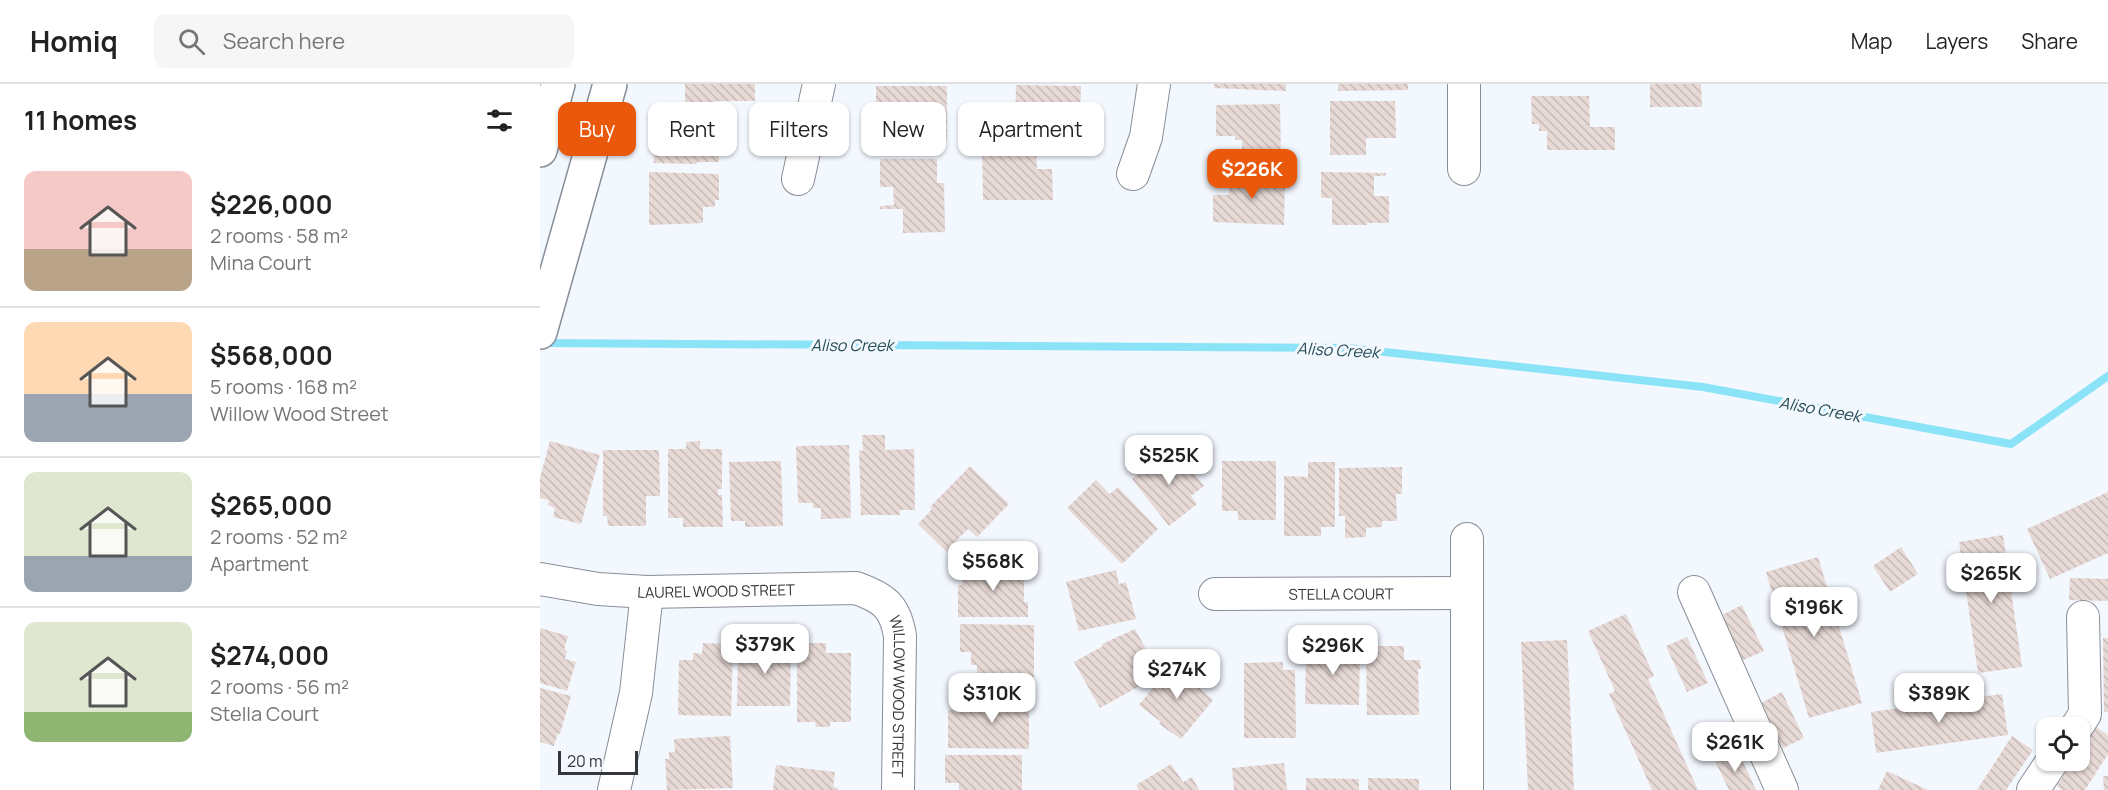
<!DOCTYPE html>
<html lang="en">
<head>
<meta charset="utf-8">
<style>
  body { margin:0; font-family:Manrope,sans-serif; background:#f6f6f6; color:#222; height:100vh; display:flex; flex-direction:column; font-size:22px; white-space:nowrap }
  * { box-sizing:border-box; margin:0 }
  p { font-size:20px; color:#767676 }
  .icon { flex:none; width:33px; height:33px; fill:none; stroke:currentColor; stroke-width:2; stroke-linecap:round; stroke-linejoin:round }
  .map { position:relative; flex:1; overflow:hidden }
  .details { display:flex; flex-direction:column; background:#fff; width:540px }
  .details>* { flex:none }
  .guide { position:absolute; left:18px; top:18px; width:570px; height:54px; display:flex; gap:12px }
  .controls { position:absolute; left:1496px; top:633px; display:grid; gap:12px }
  .controls a { display:grid; place-items:center; width:54px; height:54px; border-radius:12px; background:#fff; box-shadow:0 2px 4px #0004; font-size:30px }
  .scale { position:absolute; left:18px; bottom:15px; width:80px; box-sizing:border-box; padding-left:6px; border:3px solid #33363a; border-top:0; font-size:16px; line-height:21px; white-space:nowrap; color:#33363a; -webkit-text-stroke:4px #f3f7fe; paint-order:stroke }
  .price { position:absolute; translate:-50% -51px; padding:0 14px; border-radius:12px; background:#fff; color:#222; font-size:20px; line-height:39px; filter:drop-shadow(0 2px 3px #0008) }
  .price::after { content:''; position:absolute; left:50%; top:36px; width:18px; height:14px; margin-left:-9px; background:inherit; clip-path:polygon(0 0,100% 0,50% 100%) }
  .price.active { background:#ea580c; color:#fff }
  ul { padding:0; list-style:none }
  li { display:flex; align-items:center; gap:18px; height:150px; padding:0 24px }
  li+li { border-top:2px solid #e0e0e0 }
  li span { display:grid; place-items:center; flex:none; width:168px; height:120px; border-radius:12px; color:#555 }
  li>.icon { margin-inline-start:auto }
  span .icon { width:72px; height:72px; fill:#fffc; stroke-width:1 }
  li b { font-size:26px }
  h2 { display:flex; justify-content:space-between; align-items:center; height:72px; padding:0 24px; font-size:26px }
  .tag { padding:0 21px; border-radius:12px; background:#fff; box-shadow:0 2px 4px #0004; font-size:21px; line-height:54px }
  .tag.active { background:#ea580c; color:#fff }
  header { display:flex; align-items:center; gap:36px; box-sizing:border-box; height:84px; padding:0 30px; background:#fff; border-bottom:2px solid #e0e0e0 }
  header strong { font-size:28px }
  nav { display:flex; gap:33px; margin-inline-start:auto; font-size:21px }
  .search { width:420px; height:54px; background:#f6f6f6; display:flex; align-items:center; gap:15px; box-sizing:border-box; padding:0 21px; border-radius:12px; color:#767676; font-size:22px }
  main { display:flex; flex:1; min-height:0 }
  .map>svg:first-child { display:block }
  .lines { fill:none; stroke-linecap:round; stroke-linejoin:round }
  .stream { stroke:#8be3f7; stroke-width:8 }
  .building { fill:url(#building-back-hatch) }
  .minor-casing { stroke:#888e98; stroke-width:34 }
  .major-casing { stroke:#888e98; stroke-width:36 }
  .minor { stroke:#fff; stroke-width:32 }
  .major { stroke:#fff; stroke-width:33 }
  .labels { text-anchor:middle; dominant-baseline:central; stroke-width:6; stroke-linejoin:round; paint-order:stroke }
  .street-label { font-size:15px; fill:#33363a; stroke:#f3f7fe }
  .water-label { font-size:16px; font-style:italic; fill:#234c54; stroke:#f3f7fe }
</style>
</head>
<body>
<header>
<strong>Homiq</strong>
<div class="search"><svg class="icon" aria-label="search" viewBox="0 0 24 24"><circle cx="10" cy="10" r="6"/><path d="M15 15l6 6"/></svg>Search here</div>
<nav><a>Map</a><a>Layers</a><a>Share</a></nav>
</header>
<main>
<section class="details">
<h2>11 homes<svg class="icon" aria-label="filters" viewBox="0 0 24 24"><path d="M4 7h16M4 17h16"/><circle cx="9" cy="7" r="2"/><circle cx="15" cy="17" r="2"/></svg></h2>
<ul>
<li><span style="background:linear-gradient(#f6c9c9 65%,#b9a48a 0)"><svg class="icon" aria-label="home" viewBox="0 0 24 24"><path d="M3 11l9-7 9 7M6 9v11h12V9"/></svg></span><div><b>$226,000</b><p>2 rooms · 58 m²</p><p>Mina Court</p></div></li>
<li><span style="background:linear-gradient(#ffd9b3 60%,#9aa5b1 0)"><svg class="icon" aria-label="home" viewBox="0 0 24 24"><path d="M3 11l9-7 9 7M6 9v11h12V9"/></svg></span><div><b>$568,000</b><p>5 rooms · 168 m²</p><p>Willow Wood Street</p></div></li>
<li><span style="background:linear-gradient(#dfe7d0 70%,#9aa5b1 0)"><svg class="icon" aria-label="home" viewBox="0 0 24 24"><path d="M3 11l9-7 9 7M6 9v11h12V9"/></svg></span><div><b>$265,000</b><p>2 rooms · 52 m²</p><p>Apartment</p></div></li>
<li><span style="background:linear-gradient(#dfe7d0 75%,#8fb573 0)"><svg class="icon" aria-label="home" viewBox="0 0 24 24"><path d="M3 11l9-7 9 7M6 9v11h12V9"/></svg></span><div><b>$274,000</b><p>2 rooms · 56 m²</p><p>Stella Court</p></div></li>
</ul>
</section>
<div class="map">
<svg width="1568" height="706" viewBox="0 0 1568 706">
  <defs>
    <pattern id="building-back-hatch" width="6" height="6" patternUnits="userSpaceOnUse" patternTransform="scale(1.5)"><rect width="6" height="6" fill="#e7d9d5"/><path d="M-1 5l2 2M0 0l6 6M5-1l2 2" fill="none" stroke="#c7bbb8"/></pattern>
  </defs>
  <rect width="100%" height="100%" fill="#f3f7fe"/>
  <g class="lines">
    <path class="stream" d="M1 259 808 264 1163 303 1471 360 1568 292"/>
  </g>
  <g class="building">
    <path d="M145 0H215V17H175L174 19H145Z"/>
    <path d="M674 0H746V7L674 4Z"/>
    <path d="M798 0H868V6L798 7Z"/>
    <path d="M1110 0H1161L1162 23H1110Z"/>
    <path d="M476 1 541 2 540 40 513 39V55L475 54Z"/>
    <path d="M336 2H407V55H352V32L336 31Z"/>
    <path d="M991 12H1049L1050 43H1075V66H1007V47H999V40H992Z"/>
    <path d="M790 17H855L856 54H826V71H790Z"/>
    <path d="M740 20 741 73 702 74V56H695V52H676V21Z"/>
    <path d="M115 27H165V50H179V78H157V80L114 79 112 49H115Z"/>
    <path d="M496 62 497 85H512L513 116H443L442 63Z"/>
    <path d="M340 75H397V99H404L405 148 363 149V125H340V122L354 121 353 103H340Z"/>
    <path d="M729 87H745L744 141 673 138V111H689L690 89H729Z"/>
    <path d="M109 88 179 90V116H175V123H163V139L109 141Z"/>
    <path d="M781 88 846 89V92H834V112H849V139H827V141H792V114H781Z"/>
    <path d="M322 351H345V366L374 365 375 426H360V431H321L319 366 323 367Z"/>
    <path d="M10 357 60 371 41 440 13 433 15 424 8 421 9 416 0 414V394Z"/>
    <path d="M160 357V365H182V405H178V411H182L183 443H143V434H128V365H146V358Z"/>
    <path d="M309 361 311 434 281 435V424H273V419H258L256 362Z"/>
    <path d="M633 363 664 402 651 412 657 420 629 442 592 395Z"/>
    <path d="M63 366H119L120 412H106V442H68L67 432H63Z"/>
    <path d="M241 377 243 442 205 443V437H191L189 378Z"/>
    <path d="M682 377H736V436H698V427H682Z"/>
    <path d="M768 378H795V443H781V452H744V392L768 393Z"/>
    <path d="M430 382 469 420 437 453 428 445 417 456 426 464 415 476 378 440 392 425 390 423Z"/>
    <path d="M862 383V410H856L857 437H842V443L826 444V453L805 454V432H799V384Z"/>
    <path d="M556 396 570 410 578 403 618 445 582 480 527 424Z"/>
    <path d="M1568 408V469L1510 495 1487 445Z"/>
    <path d="M1463 451 1482 583 1438 589 1419 458Z"/>
    <path d="M1361 463 1378 490 1350 508 1333 482Z"/>
    <path d="M1278 473 1322 619 1269 634 1226 488Z"/>
    <path d="M428 481H484V518H488V533H418V501H422V495H428Z"/>
    <path d="M576 486 579 500 586 498 596 535 539 547 526 498Z"/>
    <path d="M1530 494 1568 495V517L1529 516Z"/>
    <path d="M1202 521 1224 567 1201 577 1180 532Z"/>
    <path d="M1086 530 1114 592 1108 595 1158 706H1112L1069 610 1075 607 1048 547Z"/>
    <path d="M420 540 494 541V596H437V581H431V568H420Z"/>
    <path d="M0 544 28 552 24 566 27 567 25 575 36 578 27 607 0 599Z"/>
    <path d="M595 545 613 578 600 585 607 598 560 624 534 578 563 562 562 560Z"/>
    <path d="M1147 553 1168 599 1147 608 1126 562Z"/>
    <path d="M1563 554H1568V628H1564Z"/>
    <path d="M1027 556 1034 706H988L981 558Z"/>
    <path d="M212 557 251 558 250 622H197L198 565H212Z"/>
    <path d="M163 559 193 560 191 632 138 631 139 576H153V569L162 570Z"/>
    <path d="M257 559H286V569H311V638H290V643H276L275 638H257Z"/>
    <path d="M780 561 820 562 819 621 765 620 766 569H780Z"/>
    <path d="M826 562H864V576H880L881 585H878L879 631H827Z"/>
    <path d="M636 575 665 599 660 605 673 616 641 655 619 640 621 638 599 621Z"/>
    <path d="M743 578V586H755L756 654H704V579Z"/>
    <path d="M0 604 31 612 20 650 18 649 14 662 0 658Z"/>
    <path d="M1242 608 1264 654 1243 664 1221 619Z"/>
    <path d="M1462 610 1468 651 1336 669 1331 628Z"/>
    <path d="M441 611 489 612V665L408 664V626H441Z"/>
    <path d="M1556 643 1568 651V670L1545 706H1522L1517 702 1533 676H1539V668Z"/>
    <path d="M190 652 193 704 127 706 125 675H129V668H135L134 655Z"/>
    <path d="M1472 652 1493 666 1466 706H1437Z"/>
    <path d="M1198 667 1216 706H1189L1175 677Z"/>
    <path d="M405 671H482V706H419V699H405Z"/>
    <path d="M744 679 747 706H694L692 684Z"/>
    <path d="M631 680 643 698 652 693 659 706H599L596 701Z"/>
    <path d="M236 681 295 688 293 703 298 704V706H233Z"/>
    <path d="M1347 687 1388 706H1338Z"/>
    <path d="M1563 692H1568V706H1564Z"/>
    <path d="M766 694 819 695V706H766Z"/>
    <path d="M828 694 879 695V706H828Z"/>
  </g>
  <g class="lines">
    <g class="minor-casing">
      <g id="minor">
        <path d="M924 85V0"/>
        <path d="M593 90 606 53 614 0"/>
        <path d="M258 95 279 0"/>
        <path id="s1" d="M0 495 58 505 107 508 316 504C344 514 355 522 360 552L358 706"/>
        <path d="M1154 508 1242 706"/>
        <path id="s2" d="M675 510 927 509"/>
        <path d="M1536 644 1545 630 1543 533"/>
        <path d="M74 706 96 609 107 508"/>
        <path d="M927 706V455"/>
        <path d="M1493 706 1513 676"/>
      </g>
    </g>
    <g class="major-casing">
      <g id="major">
        <path d="M0 66 18 0"/>
        <path d="M0 248 70 0"/>
      </g>
    </g>
    <use href="#minor" class="minor"/>
    <use href="#major" class="major"/>
  </g>
  <g class="labels">
    <g class="street-label">
      <text stroke="none"><textPath href="#s1" startOffset="177">LAUREL WOOD STREET</textPath></text>
      <text stroke="none"><textPath href="#s2" startOffset="126">STELLA COURT</textPath></text>
      <text stroke="none"><textPath href="#s1" startOffset="447">WILLOW WOOD STREET</textPath></text>
    </g>
    <g class="water-label">
      <text x="312" y="261">Aliso Creek</text>
      <text transform="translate(798 266) rotate(3)">Aliso Creek</text>
      <text transform="translate(1280 325) rotate(10)">Aliso Creek</text>
    </g>
  </g>
</svg>
<div class="controls">
<a><svg class="icon" aria-label="locate" viewBox="0 0 24 24"><circle cx="12" cy="12" r="6"/><path d="M12 2v4M12 18v4M2 12h4M18 12h4"/></svg></a>
</div>
<div class="scale">20 m</div>
<b class="price active" style="left:712px;top:116px">$226K</b>
<b class="price" style="left:629px;top:402px">$525K</b>
<b class="price" style="left:453px;top:508px">$568K</b>
<b class="price" style="left:1451px;top:520px">$265K</b>
<b class="price" style="left:1274px;top:554px">$196K</b>
<b class="price" style="left:225px;top:591px">$379K</b>
<b class="price" style="left:793px;top:592px">$296K</b>
<b class="price" style="left:637px;top:616px">$274K</b>
<b class="price" style="left:452px;top:640px">$310K</b>
<b class="price" style="left:1399px;top:640px">$389K</b>
<b class="price" style="left:1195px;top:689px">$261K</b>
<div class="guide">
<a class="tag active">Buy</a>
<a class="tag">Rent</a>
<a class="tag">Filters</a>
<a class="tag">New</a>
<a class="tag">Apartment</a>
</div>
</div>
</main>
</body>
</html>
